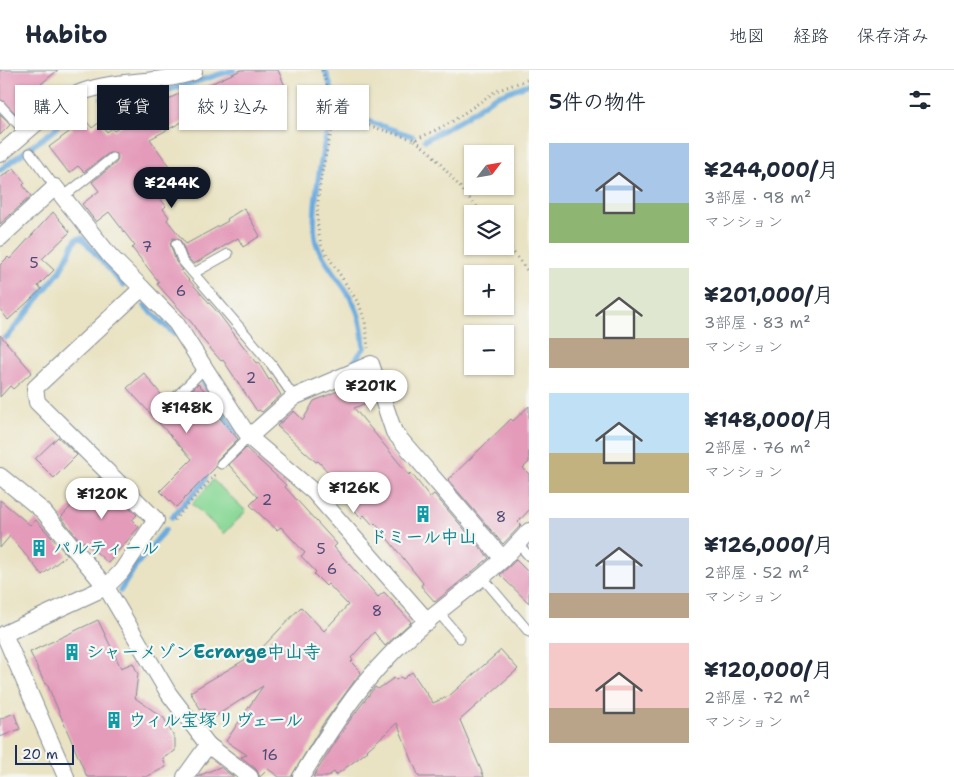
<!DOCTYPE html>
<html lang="ja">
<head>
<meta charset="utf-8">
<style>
  body { margin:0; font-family:"Shantell Sans","Klee One",sans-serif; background:#f6f6f7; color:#1f2937; height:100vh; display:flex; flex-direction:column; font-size:19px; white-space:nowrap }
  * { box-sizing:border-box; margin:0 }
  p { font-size:16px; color:#747a83 }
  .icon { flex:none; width:28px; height:28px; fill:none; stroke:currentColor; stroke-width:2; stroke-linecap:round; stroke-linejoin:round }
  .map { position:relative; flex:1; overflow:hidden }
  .side { display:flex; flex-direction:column; background:#fff; width:425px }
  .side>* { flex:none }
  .top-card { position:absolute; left:15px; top:15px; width:439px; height:45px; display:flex; gap:10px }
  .needle { width:32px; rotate:59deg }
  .buttons { position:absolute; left:464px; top:75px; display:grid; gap:10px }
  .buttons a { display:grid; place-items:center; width:50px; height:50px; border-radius:0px; background:#fff; box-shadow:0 1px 4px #0004; font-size:25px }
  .scale { position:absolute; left:15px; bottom:12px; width:59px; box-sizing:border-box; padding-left:5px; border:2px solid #1b2f5e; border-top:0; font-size:14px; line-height:18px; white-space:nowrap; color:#1b2f5e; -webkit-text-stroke:4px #f6f6f2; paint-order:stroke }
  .price { position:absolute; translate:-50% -42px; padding:0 11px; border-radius:18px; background:#fff; color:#222; font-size:16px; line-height:32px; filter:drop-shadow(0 1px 2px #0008) }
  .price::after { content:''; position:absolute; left:50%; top:30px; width:15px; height:11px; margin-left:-8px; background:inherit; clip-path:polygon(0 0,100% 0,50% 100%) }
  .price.on { background:#111827; color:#fff }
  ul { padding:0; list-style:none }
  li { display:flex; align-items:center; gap:15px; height:125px; padding:0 20px }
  li span { display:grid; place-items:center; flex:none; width:140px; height:100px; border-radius:0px; color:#555 }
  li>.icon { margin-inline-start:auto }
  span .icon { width:60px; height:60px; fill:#fffc; stroke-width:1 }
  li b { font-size:21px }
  h2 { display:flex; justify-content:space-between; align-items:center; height:60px; padding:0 20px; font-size:21px }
  .pill { padding:0 18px; border-radius:0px; background:#fff; box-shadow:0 1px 4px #0004; font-size:18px; line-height:45px }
  .pill.on { background:#111827; color:#fff }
  header { display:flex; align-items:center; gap:30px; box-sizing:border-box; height:70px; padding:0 25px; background:#fff; border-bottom:1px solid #e0e1e3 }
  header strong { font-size:24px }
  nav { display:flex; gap:28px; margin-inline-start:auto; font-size:18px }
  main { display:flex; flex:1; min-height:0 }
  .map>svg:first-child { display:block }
  .green { fill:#89d896; stroke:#52847a }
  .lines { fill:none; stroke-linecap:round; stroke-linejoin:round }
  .stream { stroke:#6aabde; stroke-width:5.5 }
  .building { fill:#e49bba }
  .lane-casing { stroke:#828990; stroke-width:11 }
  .street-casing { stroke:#828990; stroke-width:18 }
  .path { stroke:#828990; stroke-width:3; stroke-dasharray:1 4; stroke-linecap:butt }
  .lane { stroke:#fff; stroke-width:9 }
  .street { stroke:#fff; stroke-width:16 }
  .labels { text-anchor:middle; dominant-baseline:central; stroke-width:4.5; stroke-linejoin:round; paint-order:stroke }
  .number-label { font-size:15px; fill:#4d4a75 }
  .culture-label { font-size:18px; font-weight:bold; fill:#0d838f; stroke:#f6f6f2; text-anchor:start }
</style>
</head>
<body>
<header>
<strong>Habito</strong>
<nav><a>地図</a><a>経路</a><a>保存済み</a></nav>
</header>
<main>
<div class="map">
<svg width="529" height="707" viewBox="0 0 529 707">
  <rect width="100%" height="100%" fill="#f6f6f2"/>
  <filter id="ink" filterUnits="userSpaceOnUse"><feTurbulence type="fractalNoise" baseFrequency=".02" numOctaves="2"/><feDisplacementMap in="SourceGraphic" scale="10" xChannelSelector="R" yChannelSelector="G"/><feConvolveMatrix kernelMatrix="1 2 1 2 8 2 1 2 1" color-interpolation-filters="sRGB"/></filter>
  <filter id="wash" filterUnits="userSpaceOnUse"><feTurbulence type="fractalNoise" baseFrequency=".0096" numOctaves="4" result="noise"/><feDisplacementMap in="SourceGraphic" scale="20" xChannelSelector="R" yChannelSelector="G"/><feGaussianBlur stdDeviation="1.12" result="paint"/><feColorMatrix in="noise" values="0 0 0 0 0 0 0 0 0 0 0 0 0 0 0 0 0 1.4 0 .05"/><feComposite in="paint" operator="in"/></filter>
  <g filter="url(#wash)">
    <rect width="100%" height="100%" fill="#e9e3c3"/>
    <path class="green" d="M213 410 246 441 224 464 192 434Z"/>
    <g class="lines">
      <g class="stream">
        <path d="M325 0 338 37 343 43 412 66"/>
        <path d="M102 29 172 19 234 0"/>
        <path d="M333 43C324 64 308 155 317 175 327 199 348 217 357 241 362 253 363 265 364 278L351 296"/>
        <path d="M425 70 461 50 494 27 529 14"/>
        <path d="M0 100 54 60 68 44"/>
        <path d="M145 236 174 264"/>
        <path d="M0 272 9 265 60 201 76 169 82 168 123 215"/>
        <path d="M202 309 235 363 236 368 233 371"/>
        <path d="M172 447 203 413 207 403"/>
        <path d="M120 521 137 494 165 460"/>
      </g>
    </g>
    <g id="blocks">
      <g class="building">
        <path d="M0 0H58L30 23 36 31 19 47 0 29Z"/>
        <path d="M241 0H278L285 16 232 39 227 28 150 69 171 99 149 114 166 136 163 139 169 147 167 150 186 174 228 151 227 149 244 138 260 166 243 177 238 168 194 194 187 187 180 170 173 168 170 173 176 192 183 200 181 201 219 244 256 293 258 292 269 310 271 309 281 325 262 342 259 340 257 341 223 290 221 291 203 270 192 253 157 214 159 212 132 178 135 176 109 142 96 152 82 134 99 121 92 112 116 93 118 88 117 84 109 83 84 102 78 96 69 103 49 77 73 59 71 56 83 47 92 58 100 52 107 62 112 58 114 61 155 34 156 36 182 22 184 26Z"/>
        <path d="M0 44 10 55 0 65Z"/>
        <path d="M14 98 25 113 23 115 31 126 0 154V108Z"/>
        <path d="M53 142 70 162 42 189 54 200 38 216 42 219 8 250 0 239V195L8 187 10 189Z"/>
        <path d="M0 265 32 302 13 319 10 316 0 327Z"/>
        <path d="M144 303 171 337 176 335 198 314 210 326 207 329 210 333 208 334 238 369 217 390 216 397 176 437 160 421 192 389 127 318Z"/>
        <path d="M366 309 373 330 354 338 409 405 411 403 430 427 434 424 489 488 435 532 421 516 423 513 375 453 373 455 364 445 361 448 338 420 342 417 318 391 316 392 277 356 294 341 303 350 314 331Z"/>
        <path d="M529 336V392L523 398 529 404V440L518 452 521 455 503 474 448 410 511 349 513 351Z"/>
        <path d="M58 367 77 385 54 408 35 389Z"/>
        <path d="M246 378 286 415 285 417 337 474 334 477 378 527 384 522 411 552 385 576 374 562 351 588 353 590 351 592 361 602 323 654 291 707H279L268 699 260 707 256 699 241 687 247 685 226 671 263 616 211 649 205 639 201 640 190 622 258 582 301 537 324 561 348 535 328 514 326 516 314 504 316 502 301 486 305 483 281 457 277 460 250 435 258 427 229 395Z"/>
        <path d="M99 407 137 445 132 450 139 457 108 493 84 471 82 473 61 447Z"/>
        <path d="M0 430 30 455 36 450 67 485 42 505 10 466 0 478Z"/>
        <path d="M516 490 529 503V533L500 505Z"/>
        <path d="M98 550 121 598 133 593 138 604 135 628 164 648 175 669V681L163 688 166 697 146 707H87L47 614H45L30 582Z"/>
        <path d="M501 580 518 599 460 650 484 707H419L397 653 367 680 368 681 336 705 334 702 327 707H313L350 650 375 617 378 619 394 608 396 610 401 607 403 609 412 602 433 633 449 626Z"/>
        <path d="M14 643 20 659 0 667V649Z"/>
        <path d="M220 697 234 707H197L198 706Z"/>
      </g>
    </g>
  </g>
  <g filter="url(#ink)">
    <use href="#blocks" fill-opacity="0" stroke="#828990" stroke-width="1"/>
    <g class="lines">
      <g class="lane-casing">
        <g id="lane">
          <path d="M0 35 27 64"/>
          <path d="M30 83 55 117"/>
          <path d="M63 127 112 88"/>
          <path d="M176 174 182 190 271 294 294 327"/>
          <path d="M194 203 228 184"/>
          <path d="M172 331 205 298"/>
          <path d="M221 394 249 367"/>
          <path d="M518 474 529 486"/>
          <path d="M483 508 529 562"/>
          <path d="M439 543 460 568"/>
        </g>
      </g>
      <g class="street-casing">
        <g id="street">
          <path d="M0 84C22 67 57 31 82 22 118 9 158 14 194 2"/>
          <path d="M0 168 55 117 110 186 142 218"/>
          <path d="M249 367 314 422 428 552"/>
          <path d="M0 406 43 441 106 517 169 624 208 675"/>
          <path d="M503 489 529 461"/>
          <path d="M66 707 4 564 106 517 121 502 156 450 37 332 35 318 142 218 176 253 249 367 294 327 371 294 394 362 503 489C466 523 423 550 389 586 354 622 327 665 301 707"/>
          <path d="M185 707 208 675 250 707"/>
        </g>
      </g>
      <g class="path">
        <path d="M322 0 336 42 348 49 415 70 450 53 496 21 529 9"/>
        <path d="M336 42C327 81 309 139 322 177L359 234 365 251 368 278"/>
        <path d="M415 70 432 84 483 144"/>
        <path d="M505 171 529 203"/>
        <path d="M174 450 215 405"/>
      </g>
      <use href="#lane" class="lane"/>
      <use href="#street" class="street"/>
    </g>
  </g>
  <defs>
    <g id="building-bare" transform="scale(1.35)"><path d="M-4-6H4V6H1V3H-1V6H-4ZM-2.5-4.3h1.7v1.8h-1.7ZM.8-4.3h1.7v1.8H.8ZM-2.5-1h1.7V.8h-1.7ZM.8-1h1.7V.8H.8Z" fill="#0f9aa8" stroke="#f6f6f2" stroke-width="2.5" paint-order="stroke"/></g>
  </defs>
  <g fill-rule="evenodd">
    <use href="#building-bare" x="423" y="444"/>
    <use href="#building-bare" x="39" y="478"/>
    <use href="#building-bare" x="72" y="582"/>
    <use href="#building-bare" x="114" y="650"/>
  </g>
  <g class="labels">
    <g class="number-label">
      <text x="147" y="177">7</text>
      <text x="34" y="193">5</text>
      <text x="181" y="221">6</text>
      <text x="251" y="308">2</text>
      <text x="267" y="430">2</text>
      <text x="501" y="447">8</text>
      <text x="321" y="479">5</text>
      <text x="332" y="499">6</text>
      <text x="377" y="541">8</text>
      <text x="270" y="685">16</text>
    </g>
    <g class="culture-label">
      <text x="423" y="467" text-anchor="middle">ドミール中山</text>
      <text x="53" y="478">パルティール</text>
      <text x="86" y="582">シャーメゾンEcrarge中山寺</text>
      <text x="128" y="650">ウィル宝塚リヴェール</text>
    </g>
  </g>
</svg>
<div class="buttons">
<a><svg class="needle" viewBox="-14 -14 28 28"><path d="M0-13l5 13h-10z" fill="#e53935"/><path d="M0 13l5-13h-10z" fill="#747a83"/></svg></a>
<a><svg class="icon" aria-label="layers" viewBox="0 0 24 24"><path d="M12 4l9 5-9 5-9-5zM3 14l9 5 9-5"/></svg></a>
<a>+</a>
<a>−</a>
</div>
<div class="scale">20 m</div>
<b class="price on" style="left:172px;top:139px">¥244K</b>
<b class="price" style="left:371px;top:342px">¥201K</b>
<b class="price" style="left:187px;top:364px">¥148K</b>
<b class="price" style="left:354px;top:444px">¥126K</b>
<b class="price" style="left:102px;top:450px">¥120K</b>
<div class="top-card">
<a class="pill">購入</a>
<a class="pill on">賃貸</a>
<a class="pill">絞り込み</a>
<a class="pill">新着</a>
</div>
</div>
<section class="side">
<h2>5件の物件<svg class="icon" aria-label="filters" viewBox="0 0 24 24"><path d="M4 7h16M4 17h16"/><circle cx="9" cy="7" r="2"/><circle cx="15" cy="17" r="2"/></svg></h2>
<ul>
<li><span style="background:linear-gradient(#a9c7e8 60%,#8fb573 0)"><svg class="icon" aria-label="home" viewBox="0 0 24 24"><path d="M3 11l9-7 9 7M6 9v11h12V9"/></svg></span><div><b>¥244,000/月</b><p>3部屋 · 98 m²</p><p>マンション</p></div></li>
<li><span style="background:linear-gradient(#dfe7d0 70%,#b9a48a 0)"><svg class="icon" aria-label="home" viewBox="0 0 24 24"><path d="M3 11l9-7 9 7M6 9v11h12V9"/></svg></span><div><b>¥201,000/月</b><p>3部屋 · 83 m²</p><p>マンション</p></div></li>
<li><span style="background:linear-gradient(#bfe0f5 60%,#c2b280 0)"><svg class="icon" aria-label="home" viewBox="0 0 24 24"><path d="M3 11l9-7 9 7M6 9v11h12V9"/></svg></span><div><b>¥148,000/月</b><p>2部屋 · 76 m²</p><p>マンション</p></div></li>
<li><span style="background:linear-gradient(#c9d6e8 75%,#b9a48a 0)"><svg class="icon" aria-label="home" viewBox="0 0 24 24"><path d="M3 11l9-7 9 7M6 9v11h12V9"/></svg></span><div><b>¥126,000/月</b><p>2部屋 · 52 m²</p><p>マンション</p></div></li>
<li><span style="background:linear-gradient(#f6c9c9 65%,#b9a48a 0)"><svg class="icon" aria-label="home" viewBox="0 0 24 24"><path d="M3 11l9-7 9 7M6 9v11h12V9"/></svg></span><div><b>¥120,000/月</b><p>2部屋 · 72 m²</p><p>マンション</p></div></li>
</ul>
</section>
</main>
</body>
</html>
